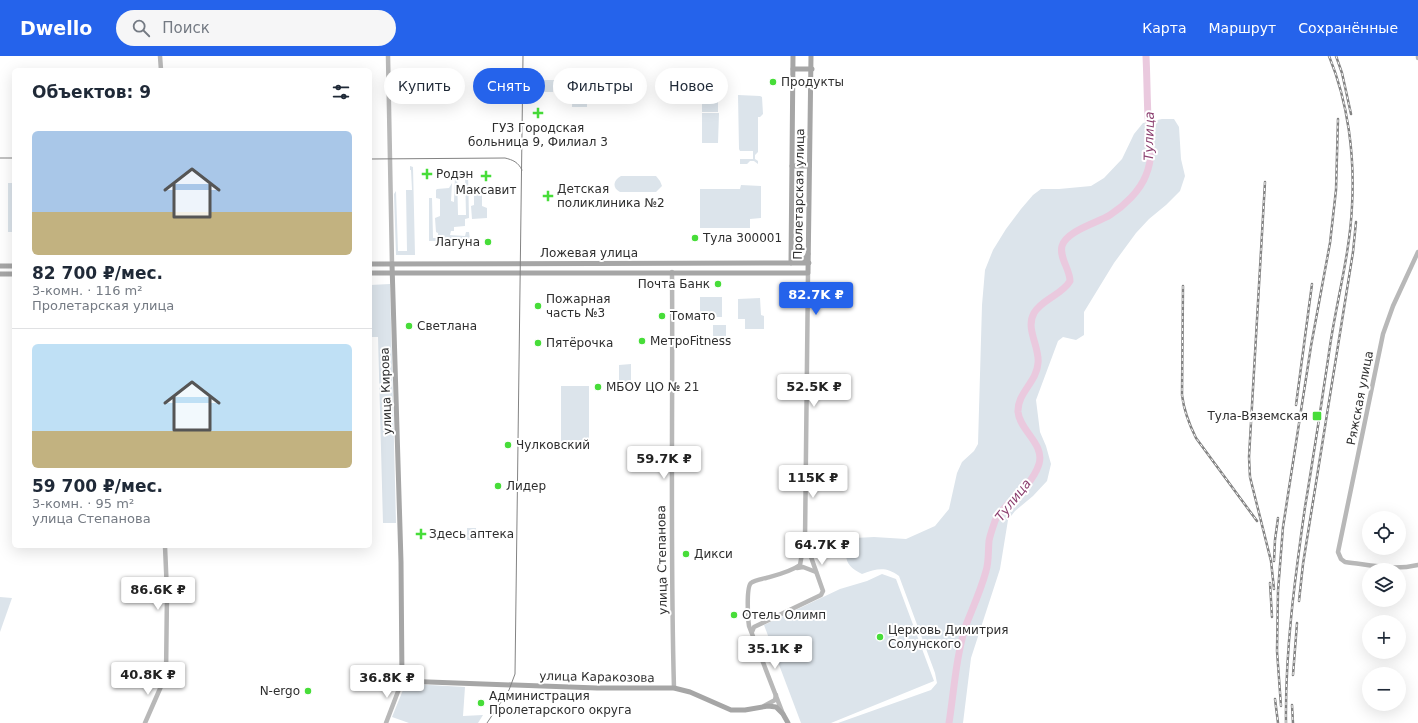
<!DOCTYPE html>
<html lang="ru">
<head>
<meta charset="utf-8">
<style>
  body { margin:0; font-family:"DejaVu Sans",sans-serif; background:#f6f6f7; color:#1f2937; height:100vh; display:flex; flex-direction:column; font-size:15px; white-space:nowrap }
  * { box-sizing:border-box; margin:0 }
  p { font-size:13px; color:#747a83 }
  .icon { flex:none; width:22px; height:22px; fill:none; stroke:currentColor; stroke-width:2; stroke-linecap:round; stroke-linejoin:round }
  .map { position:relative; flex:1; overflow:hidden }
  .details { position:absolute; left:12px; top:12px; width:360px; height:480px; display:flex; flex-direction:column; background:#fff; border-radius:6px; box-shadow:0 4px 16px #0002 }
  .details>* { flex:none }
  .top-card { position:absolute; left:384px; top:12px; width:380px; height:36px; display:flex; gap:8px }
  .controls { position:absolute; left:1362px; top:455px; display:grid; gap:8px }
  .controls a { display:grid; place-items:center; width:44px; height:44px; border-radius:50%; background:#fff; box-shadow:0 4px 16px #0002; font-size:20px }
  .price { position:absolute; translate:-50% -34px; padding:0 9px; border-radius:4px; background:#fff; color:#222; font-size:13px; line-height:26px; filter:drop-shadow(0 1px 2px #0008) }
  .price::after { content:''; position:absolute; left:50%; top:24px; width:12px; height:9px; margin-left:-6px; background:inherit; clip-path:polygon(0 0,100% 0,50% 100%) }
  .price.current { background:#2563eb; color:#fff }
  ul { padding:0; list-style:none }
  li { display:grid; align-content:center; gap:8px; height:212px; padding:0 20px }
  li+li { border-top:1px solid #e0e1e3 }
  li span { display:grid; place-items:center; height:124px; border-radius:6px; color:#555 }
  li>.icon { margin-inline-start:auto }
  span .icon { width:72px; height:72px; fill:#fffc; stroke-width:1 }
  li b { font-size:17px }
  h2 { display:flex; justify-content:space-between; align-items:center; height:48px; padding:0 20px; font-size:17px }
  .tag { padding:0 14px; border-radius:18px; background:#fff; box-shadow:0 4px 16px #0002; font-size:14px; line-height:36px }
  .tag.current { background:#2563eb; color:#fff }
  header { display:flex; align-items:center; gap:24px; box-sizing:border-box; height:56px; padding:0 20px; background:#2563eb; color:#fff }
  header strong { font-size:19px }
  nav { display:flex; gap:22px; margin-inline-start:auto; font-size:14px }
  .search { width:280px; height:36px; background:#f6f6f7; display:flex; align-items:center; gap:10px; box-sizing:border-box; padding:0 14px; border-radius:22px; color:#747a83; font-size:15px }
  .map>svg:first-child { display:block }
  .green { fill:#dce4eb }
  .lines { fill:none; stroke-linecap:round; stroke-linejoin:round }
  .river { stroke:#eac9de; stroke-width:7 }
  .secondary { stroke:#b8b8b8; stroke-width:4.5 }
  .primary { stroke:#a6a6a6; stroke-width:5 }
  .tram { stroke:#838383; stroke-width:1 }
  .rail-casing { stroke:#838383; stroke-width:2.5 }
  .rail { stroke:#fff; stroke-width:1; stroke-dasharray:3; stroke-linecap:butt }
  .poi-dot { fill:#47dd39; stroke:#fff; stroke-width:1.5 }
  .labels { text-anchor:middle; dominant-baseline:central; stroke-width:4; stroke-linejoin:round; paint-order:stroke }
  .poi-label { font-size:12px; fill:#2e2e2e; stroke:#fff; text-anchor:start }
  .street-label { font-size:12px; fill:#2e2e2e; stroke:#fff }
  .water-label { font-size:13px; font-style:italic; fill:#8c4070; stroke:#fff }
</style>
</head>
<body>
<header>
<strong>Dwello</strong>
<div class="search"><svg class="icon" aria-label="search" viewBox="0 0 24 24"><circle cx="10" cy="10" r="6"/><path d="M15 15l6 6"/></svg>Поиск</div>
<nav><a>Карта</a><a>Маршрут</a><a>Сохранённые</a></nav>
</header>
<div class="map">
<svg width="1418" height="667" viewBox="0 0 1418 667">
  <rect width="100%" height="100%" fill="#fff"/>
  <g class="green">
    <path d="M529 15H538V20H532V31H543L544 24H550V29V24H554L553 36H529Z"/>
    <path d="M573 17H588C587 25 591 26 592 33L587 40V51H572Z"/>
    <path d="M738 39 760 40 762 41 763 58 760 61H758V96L755 99V103L758 105V108L754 105H750L747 108H740V103H753V95H740L739 93Z"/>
    <path d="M703 41 718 42V56H702V43Z"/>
    <path d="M702 57H719L718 87H702Z"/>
    <path d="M1162 63H1174L1179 71 1181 103 1185 120 1180 135 1166 149 1149 163 1136 177 1114 207 1084 256V279L1076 284 1063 281 1058 285 1036 344 1040 376 1046 390 1051 408 1047 425 1033 440 1015 455 1008 464 1000 513 971 602 963 667H838L931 634 937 627 935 617 899 520C885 510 877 513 862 518 843 509 842 498 855 482L874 481 906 483 935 470 949 453 957 417 962 406 974 395 978 388 982 249 985 214 993 194 1006 173 1021 153 1033 139 1041 133H1059L1091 130 1104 122 1122 103 1134 78 1143 67Z"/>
    <path d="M410 110 413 111 415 199H396L394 138 396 135 398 195H407L406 134H412L411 114H410Z"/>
    <path d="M457 116 458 159H466L465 116H468L469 162 465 163V170L454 171V175H451L450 179 465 180 466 176H469L470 184 429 185V142H432L433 182H438V177L436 176 435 162 440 160V143L436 142V134L437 133 449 132 452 127 451 145 454 146 455 120Z"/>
    <path d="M621 120H656L660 125 662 130 656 136H620C612 132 613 124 621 120Z"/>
    <rect x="8" y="127" width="6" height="49"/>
    <path d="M741 129 761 130V162L750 163V172H700V133H740Z"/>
    <path d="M486 131V137L482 138V150L487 152V162L472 163 471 150 474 149V138L471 137V132Z"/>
    <path d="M390 228 396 467H383L378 281H370V229Z"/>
    <path d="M700 241H722V261H704L700 256Z"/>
    <path d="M760 242 761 259 764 260V273H745V263H738V243Z"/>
    <rect x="713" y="269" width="13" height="11"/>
    <path d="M631 308V329H619V309Z"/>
    <rect x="561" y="330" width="28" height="56"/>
    <rect x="467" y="472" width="9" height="12"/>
    <path d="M882 518 896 523 934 625 831 667H801L764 569 840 533 867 525Z"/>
    <path d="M0 541 12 542 0 576Z"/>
    <path d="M411 628 465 631 463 660 483 659 478 667H409L392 661 403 634Z"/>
  </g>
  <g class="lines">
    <path class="river" d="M949 667C954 635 956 600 966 569 973 551 981 534 986 515 989 506 988 495 989 485 990 479 993 471 995 465 997 459 1004 453 1008 448 1020 437 1034 424 1039 408 1045 388 1020 375 1018 356 1017 337 1037 326 1038 307 1040 291 1025 273 1034 257 1042 243 1062 239 1070 225 1070 213 1059 202 1062 190 1066 175 1097 167 1110 159 1124 150 1140 135 1146 119 1154 100 1150 81 1148 61 1147 41 1147 20 1146 0"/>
    <g class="secondary">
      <path d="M160 0 161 14"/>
      <path d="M388 0 392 208"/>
      <path d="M1418 0V2"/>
      <path d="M1418 196 1393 250 1383 278 1338 496 1341 503 1345 506C1371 509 1392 515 1418 509"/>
      <path d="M672 216C673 355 670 494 674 632"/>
      <path d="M797 512 803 511 816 516"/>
      <path d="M752 576 754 571 821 539 823 535 805 484 808 217"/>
      <path d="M764 650 775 644 776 639"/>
      <path d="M783 658 749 570C748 563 746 531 751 527 754 524 761 523 766 522 777 519 790 516 800 509L804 486"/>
      <path d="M145 667 166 619 167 537 165 490"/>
      <path d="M386 667 402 625"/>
    </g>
    <g class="primary">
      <path d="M793 13H812"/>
      <path d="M792 110H809"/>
      <path d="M792 198 795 203C801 205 806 204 808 198"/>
      <path d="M791 207 793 0"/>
      <path d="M370 208 809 207"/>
      <path d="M392 208 401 506 402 625 597 632H674L690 636 731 654H745L768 650 776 651 783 658 788 667"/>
      <path d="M0 210H14"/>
      <path d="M370 217H808L811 0"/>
      <path d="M0 218H14"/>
    </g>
    <g class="tram">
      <path d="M0 102H14"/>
      <path d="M370 103 505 102C513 104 518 106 522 114"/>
      <path d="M487 667 509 634 515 618 523 0"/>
    </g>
    <g class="rail-casing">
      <g id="rail">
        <path d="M1336 0 1342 17 1351 58"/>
        <path d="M1265 126 1249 401 1250 421 1271 505 1274 533"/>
        <path d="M1183 230 1182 339C1184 355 1189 368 1196 382L1257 465"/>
        <path d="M1296 349 1312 228"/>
        <path d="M1274 505 1275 484 1278 462"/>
        <path d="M1270 527 1272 561"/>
        <path d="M1299 545 1303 508 1353 196 1356 166"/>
        <path d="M1293 619 1297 567"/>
        <path d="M1275 643 1278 667"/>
        <path d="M1292 649 1293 667"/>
        <path d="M1281 650 1277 595 1278 535 1283 471 1311 290 1330 187 1336 134 1338 63"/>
        <path d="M1286 667C1285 595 1295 522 1305 451 1314 398 1322 344 1330 290 1337 243 1350 197 1352 150 1355 100 1348 46 1329 0"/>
      </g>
    </g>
    <use href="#rail" class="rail"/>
  </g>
  <g class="poi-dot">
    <circle cx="773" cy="26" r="4"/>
    <path d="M536 51h4v4h4v4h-4v4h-4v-4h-4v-4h4z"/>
    <path d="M425 112h4v4h4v4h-4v4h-4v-4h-4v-4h4z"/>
    <path d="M484 114h4v4h4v4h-4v4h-4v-4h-4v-4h4z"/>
    <path d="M546 134h4v4h4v4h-4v4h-4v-4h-4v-4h4z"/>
    <circle cx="695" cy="182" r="4"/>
    <circle cx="488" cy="186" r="4"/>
    <circle cx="718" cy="228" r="4"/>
    <circle cx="538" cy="250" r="4"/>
    <circle cx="662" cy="260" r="4"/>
    <circle cx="409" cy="270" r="4"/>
    <circle cx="642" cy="285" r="4"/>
    <circle cx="538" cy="287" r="4"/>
    <circle cx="598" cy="331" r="4"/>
    <rect x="1312" y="355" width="10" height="10" rx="2"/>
    <circle cx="508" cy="389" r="4"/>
    <circle cx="498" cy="430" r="4"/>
    <path d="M419 472h4v4h4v4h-4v4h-4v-4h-4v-4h4z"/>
    <circle cx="686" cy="498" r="4"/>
    <circle cx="734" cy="559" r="4"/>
    <circle cx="880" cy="581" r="4"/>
    <circle cx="308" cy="635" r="4"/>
    <circle cx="481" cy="647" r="4"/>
  </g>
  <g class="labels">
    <g class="poi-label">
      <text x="781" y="26">Продукты</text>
      <text x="538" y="72" text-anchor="middle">ГУЗ Городская<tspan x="538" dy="14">больница 9, Филиал 3</tspan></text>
      <text x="436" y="118">Родэн</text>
      <text x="557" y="133">Детская<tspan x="557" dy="14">поликлиника №2</tspan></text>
      <text x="486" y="134" text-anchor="middle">Максавит</text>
      <text x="703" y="182">Тула 300001</text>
      <text x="480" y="186" text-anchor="end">Лагуна</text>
      <text x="710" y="228" text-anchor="end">Почта Банк</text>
      <text x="546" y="243">Пожарная<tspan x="546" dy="14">часть №3</tspan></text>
      <text x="670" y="260">Томато</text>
      <text x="417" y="270">Светлана</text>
      <text x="650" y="285">МетроFitness</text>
      <text x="546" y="287">Пятёрочка</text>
      <text x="606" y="331">МБОУ ЦО № 21</text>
      <text x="1308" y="360" text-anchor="end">Тула-Вяземская</text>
      <text x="516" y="389">Чулковский</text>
      <text x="506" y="430">Лидер</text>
      <text x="429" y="478">Здесь аптека</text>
      <text x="694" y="498">Дикси</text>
      <text x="742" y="559">Отель Олимп</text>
      <text x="888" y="574">Церковь Димитрия<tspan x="888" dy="14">Солунского</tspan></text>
      <text x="300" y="635" text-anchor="end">N-ergo</text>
      <text x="489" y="640">Администрация<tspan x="489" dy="14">Пролетарского округа</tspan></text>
    </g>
    <g class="street-label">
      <text transform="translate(799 138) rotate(-89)">Пролетарская улица</text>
      <text x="589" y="197">Ложевая улица</text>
      <text transform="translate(386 335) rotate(-92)">улица Кирова</text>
      <text transform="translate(1360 342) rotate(-79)">Ряжская улица</text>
      <text transform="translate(662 504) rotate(-91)">улица Степанова</text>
      <text transform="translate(597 621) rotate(1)">улица Каракозова</text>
    </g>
    <g class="water-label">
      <text transform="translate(1149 80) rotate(-89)">Тулица</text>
      <text transform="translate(1013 444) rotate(-52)">Тулица</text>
    </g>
  </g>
</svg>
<div class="controls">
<a><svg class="icon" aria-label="locate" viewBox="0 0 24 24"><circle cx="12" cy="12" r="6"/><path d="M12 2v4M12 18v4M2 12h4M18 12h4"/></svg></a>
<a><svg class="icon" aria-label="layers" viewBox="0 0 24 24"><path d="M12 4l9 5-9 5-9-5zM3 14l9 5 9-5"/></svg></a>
<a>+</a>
<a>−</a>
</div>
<b class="price current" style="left:816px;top:260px">82.7K ₽</b>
<b class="price" style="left:814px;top:352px">52.5K ₽</b>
<b class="price" style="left:664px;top:424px">59.7K ₽</b>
<b class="price" style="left:813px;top:443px">115K ₽</b>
<b class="price" style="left:822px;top:510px">64.7K ₽</b>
<b class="price" style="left:158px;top:555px">86.6K ₽</b>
<b class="price" style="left:775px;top:614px">35.1K ₽</b>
<b class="price" style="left:148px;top:640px">40.8K ₽</b>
<b class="price" style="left:387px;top:643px">36.8K ₽</b>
<div class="top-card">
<a class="tag">Купить</a>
<a class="tag current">Снять</a>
<a class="tag">Фильтры</a>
<a class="tag">Новое</a>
</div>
<section class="details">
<h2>Объектов: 9<svg class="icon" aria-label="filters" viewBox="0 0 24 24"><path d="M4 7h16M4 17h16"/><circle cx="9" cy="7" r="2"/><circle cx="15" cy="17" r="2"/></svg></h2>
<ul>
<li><span style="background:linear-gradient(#a9c7e8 65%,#c2b280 0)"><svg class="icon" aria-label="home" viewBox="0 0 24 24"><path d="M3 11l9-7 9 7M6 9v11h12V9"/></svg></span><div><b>82 700 ₽/мес.</b><p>3-комн. · 116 m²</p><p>Пролетарская улица</p></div></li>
<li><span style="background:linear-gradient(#bfe0f5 70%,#c2b280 0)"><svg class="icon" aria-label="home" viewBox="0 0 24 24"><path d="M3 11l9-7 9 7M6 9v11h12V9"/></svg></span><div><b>59 700 ₽/мес.</b><p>3-комн. · 95 m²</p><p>улица Степанова</p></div></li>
</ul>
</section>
</div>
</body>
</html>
